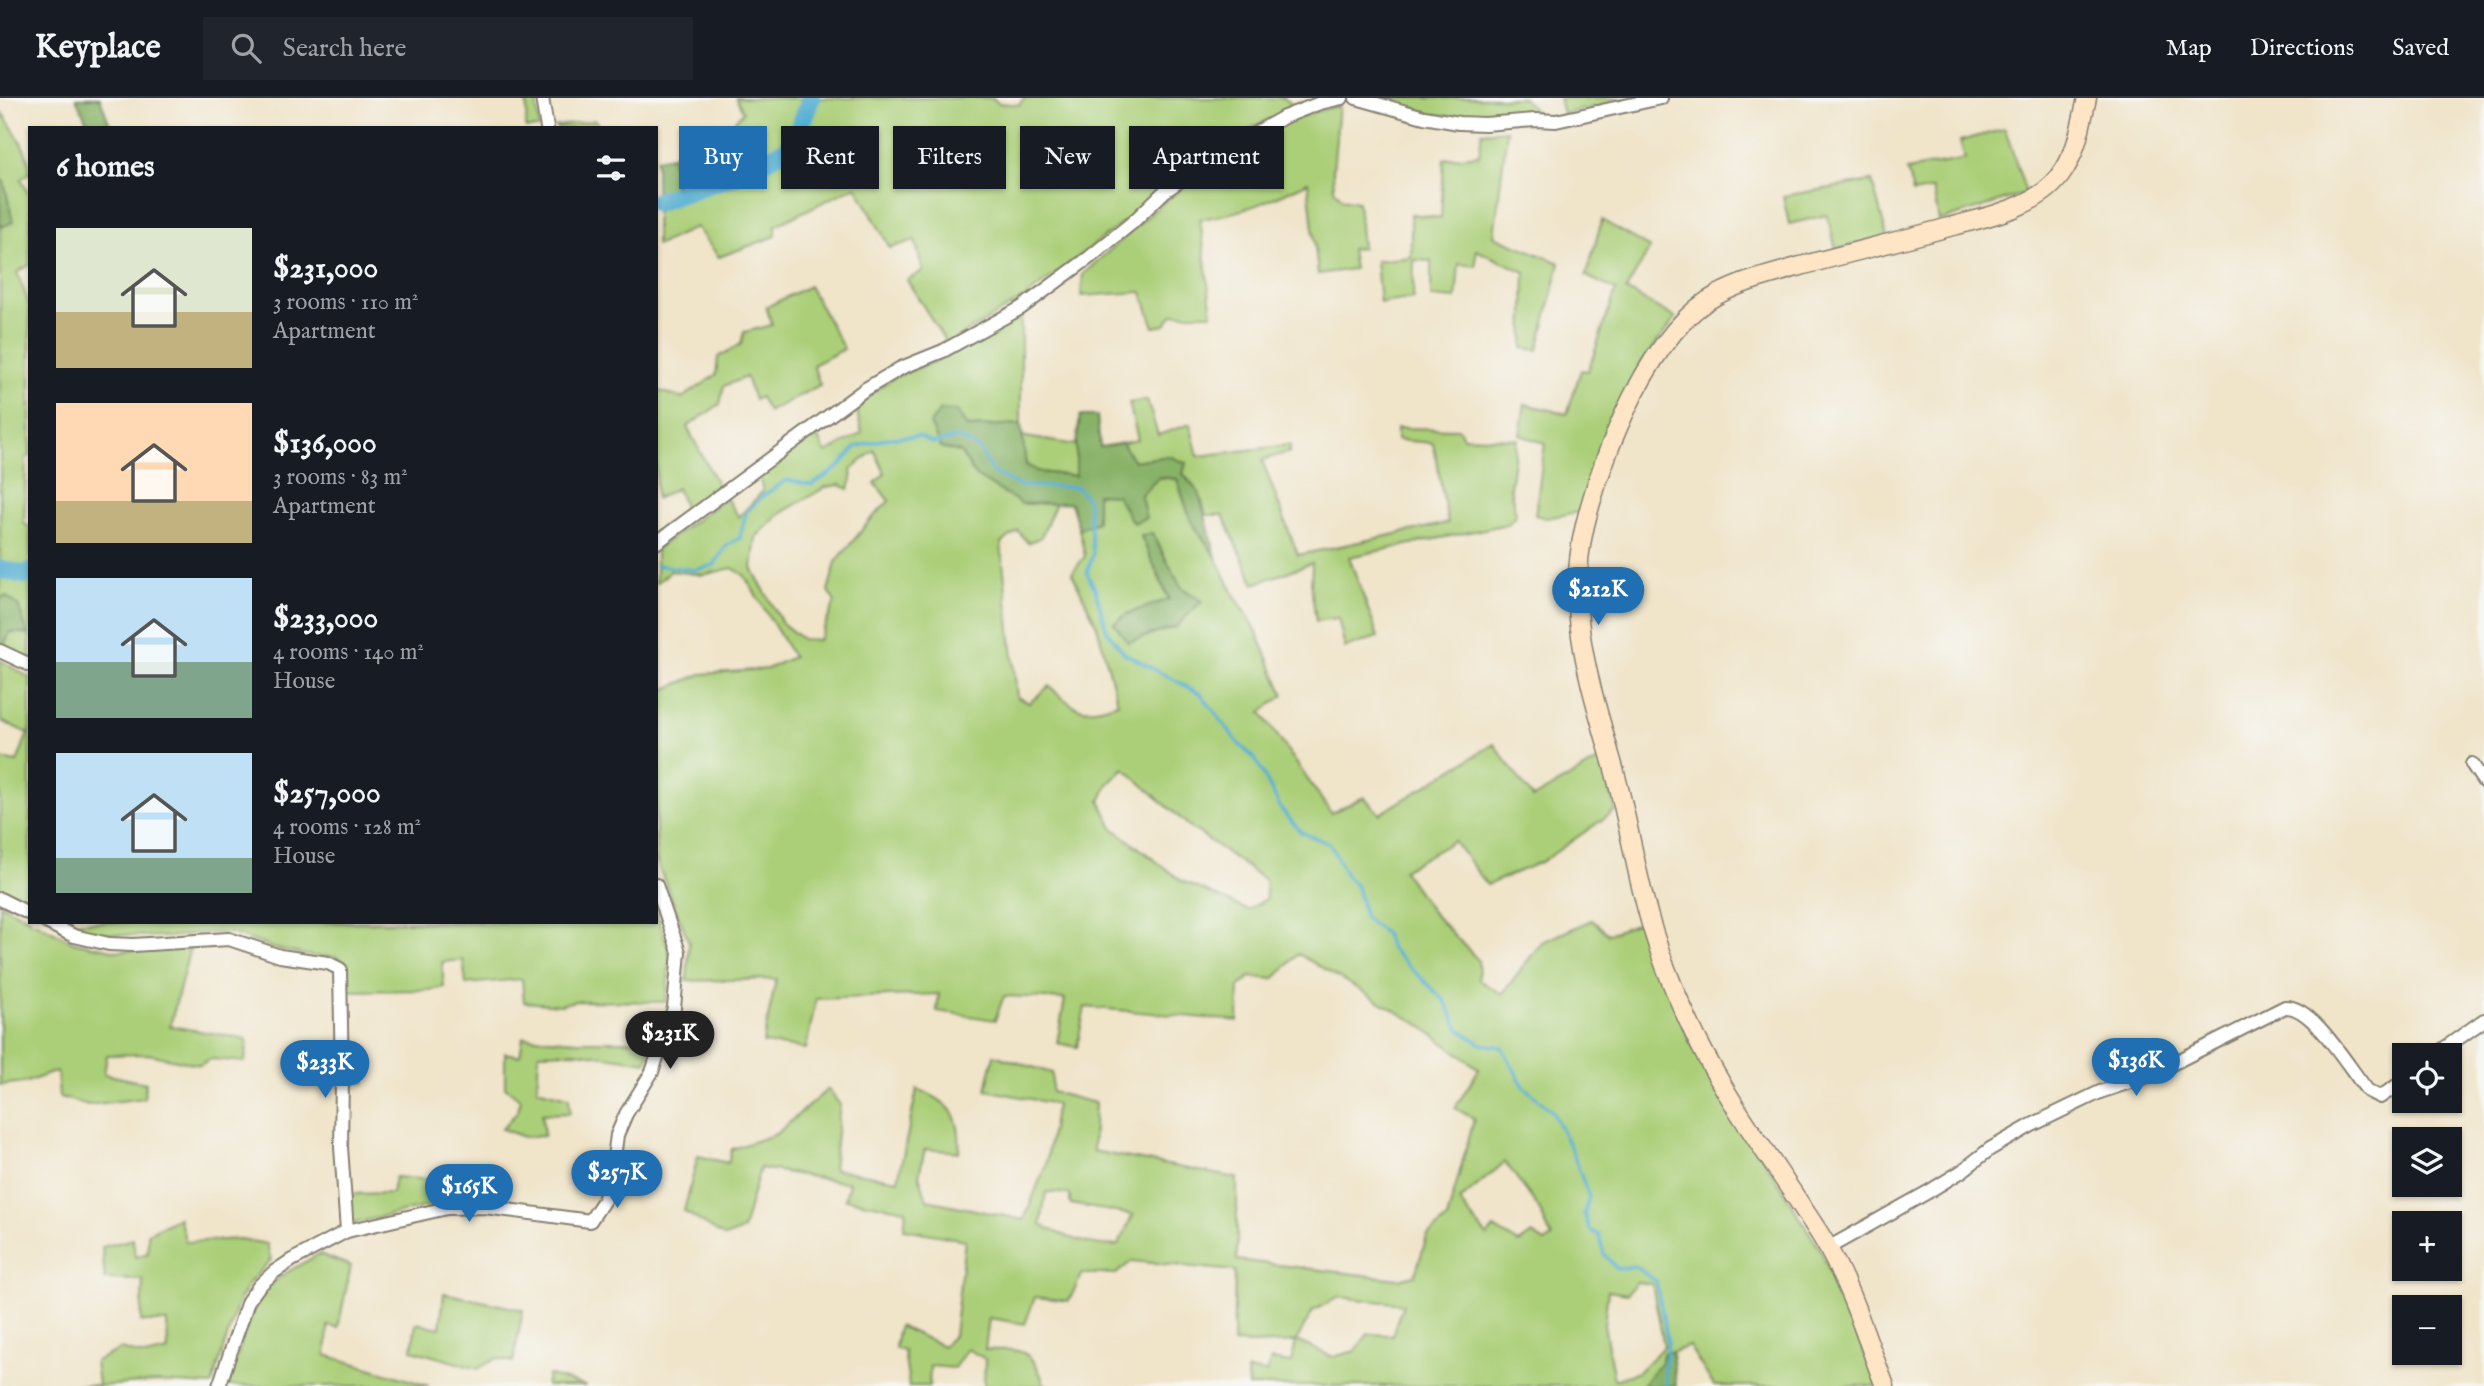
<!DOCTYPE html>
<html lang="en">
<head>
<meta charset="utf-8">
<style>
  body { margin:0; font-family:"IM FELL English",serif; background:#20242c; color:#f1f3f6; height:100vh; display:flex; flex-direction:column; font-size:26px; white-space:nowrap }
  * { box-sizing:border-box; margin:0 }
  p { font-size:23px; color:#9ea1a6 }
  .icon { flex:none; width:38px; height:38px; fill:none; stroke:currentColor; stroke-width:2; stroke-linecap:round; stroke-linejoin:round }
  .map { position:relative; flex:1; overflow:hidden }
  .sheet { position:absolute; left:28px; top:28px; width:630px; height:798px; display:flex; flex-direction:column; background:#171b24; border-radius:0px; box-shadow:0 2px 5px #0004 }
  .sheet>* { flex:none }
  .hud { position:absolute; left:679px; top:28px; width:665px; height:63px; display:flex; gap:14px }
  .controls { position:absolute; left:2392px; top:945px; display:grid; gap:14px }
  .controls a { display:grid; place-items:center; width:70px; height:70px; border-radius:0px; background:#171b24; box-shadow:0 2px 5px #0004; font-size:35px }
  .price { position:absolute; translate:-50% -60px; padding:0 16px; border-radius:24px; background:#1f6fb2; color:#fff; font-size:23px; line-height:46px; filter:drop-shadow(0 2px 4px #0008) }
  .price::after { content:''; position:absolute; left:50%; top:42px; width:21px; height:16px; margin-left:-10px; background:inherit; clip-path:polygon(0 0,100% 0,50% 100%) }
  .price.on { background:#222; color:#fff }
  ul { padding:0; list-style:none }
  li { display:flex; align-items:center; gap:21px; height:175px; padding:0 28px }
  li span { display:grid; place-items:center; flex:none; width:196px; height:140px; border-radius:0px; color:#555 }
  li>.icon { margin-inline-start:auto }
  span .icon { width:84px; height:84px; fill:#fffc; stroke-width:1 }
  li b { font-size:30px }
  h2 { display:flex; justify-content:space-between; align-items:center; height:84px; padding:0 28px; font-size:30px }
  .tag { padding:0 24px; border-radius:0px; background:#171b24; box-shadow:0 2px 5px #0004; font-size:24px; line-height:63px }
  .tag.on { background:#1f6fb2; color:#fff }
  header { display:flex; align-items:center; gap:42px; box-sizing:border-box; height:98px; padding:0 35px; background:#171b24; border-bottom:2px solid #363941 }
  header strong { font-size:33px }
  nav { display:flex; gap:38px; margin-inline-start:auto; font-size:24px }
  .search { width:490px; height:63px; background:#20242c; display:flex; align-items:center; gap:18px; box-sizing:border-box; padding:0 24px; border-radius:0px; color:#9ea1a6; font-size:26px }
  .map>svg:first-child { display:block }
  .green { fill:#abcf78; stroke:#64764a; stroke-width:2; fill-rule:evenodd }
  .forest { fill:#88b268; stroke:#526742; stroke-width:2 }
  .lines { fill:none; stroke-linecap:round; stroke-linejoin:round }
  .stream { stroke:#53aed1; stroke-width:3.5 }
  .river { stroke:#53aed1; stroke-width:19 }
  .street-casing { stroke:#868072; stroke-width:16 }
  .secondary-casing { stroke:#868072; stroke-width:21 }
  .street { stroke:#fff; stroke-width:12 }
  .secondary { stroke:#fde5c5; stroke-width:18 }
</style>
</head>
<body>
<header>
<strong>Keyplace</strong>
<div class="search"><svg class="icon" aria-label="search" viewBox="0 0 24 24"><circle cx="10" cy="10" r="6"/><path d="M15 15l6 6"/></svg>Search here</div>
<nav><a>Map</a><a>Directions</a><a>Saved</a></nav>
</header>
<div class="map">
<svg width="2484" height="1288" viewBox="0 0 2484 1288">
  <rect width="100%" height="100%" fill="#f6f6f2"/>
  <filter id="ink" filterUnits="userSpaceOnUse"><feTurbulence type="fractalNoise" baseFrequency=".0143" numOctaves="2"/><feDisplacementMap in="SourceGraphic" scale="14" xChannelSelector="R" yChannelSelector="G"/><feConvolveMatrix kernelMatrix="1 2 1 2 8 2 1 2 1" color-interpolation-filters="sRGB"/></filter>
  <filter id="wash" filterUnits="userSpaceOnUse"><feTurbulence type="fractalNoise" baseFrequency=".00686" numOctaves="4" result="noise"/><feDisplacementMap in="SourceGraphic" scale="28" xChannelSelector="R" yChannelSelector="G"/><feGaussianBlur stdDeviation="1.57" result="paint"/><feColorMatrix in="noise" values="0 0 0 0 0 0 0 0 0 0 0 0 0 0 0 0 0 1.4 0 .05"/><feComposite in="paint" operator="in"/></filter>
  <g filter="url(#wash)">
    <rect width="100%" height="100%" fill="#f0e4c9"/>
    <g class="green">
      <path d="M527 0H536L539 30H526Z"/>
      <path d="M736 0H992L999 5 1019 7 1024 0H1284L1296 10 1255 28 1171 78 1129 120 1027 198 947 246 907 182 923 173 915 142 890 150 856 88 776 127V138L719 159 696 129 656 148V113L672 107 676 83 671 58 723 36 743 14Z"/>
      <path d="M1375 0H1523L1538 16 1473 21 1430 16Z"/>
      <path d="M1559 0H1634L1563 16Z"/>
      <path d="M1339 8 1333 73 1334 91 1342 101 1358 104 1362 150 1351 151 1354 171 1318 176 1308 84C1271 102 1241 116 1200 121L1212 216H1173L1165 227 1154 229 1142 194 1081 198 1083 176C1158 110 1237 27 1339 8Z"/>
      <path d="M0 12C12 29 30 53 30 75L21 81 30 99V167L17 174 30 209V358L26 359 24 426 30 429V562L4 547 10 534 28 535 6 498 0 500V123L3 129 4 84 0 81Z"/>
      <path d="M596 22 598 30H556V28Z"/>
      <path d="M2005 31 2026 95 1939 123 1933 91 1913 95 1907 72 1965 61 1960 43Z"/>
      <path d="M1507 32 1494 138 1560 165 1538 252 1523 250 1525 174 1476 152V168L1459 166 1456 201 1431 199V163L1414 162 1413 201 1380 205 1376 163 1411 159V116L1441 120 1444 61 1479 57 1482 34Z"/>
      <path d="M1872 83 1887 139 1836 151 1827 117 1789 126 1783 98Z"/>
      <path d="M1602 122 1650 150 1626 192 1676 220 1641 265 1609 327 1579 414 1546 420 1535 417 1545 345 1520 337 1525 306 1567 316 1581 272 1588 273 1616 192 1586 178Z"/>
      <path d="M809 188 844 251 813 267 820 287 768 314 760 299 754 302 746 279 724 288 720 306 687 329 720 391 687 417 677 390 656 401V292L682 300 716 277 718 259 741 246 744 234 772 227 766 209Z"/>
      <path d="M1021 219V326L967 329 960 354 976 378 1022 406 1056 405 1041 439 1028 445 1018 433 1001 445 1017 599 1029 605 1049 588C1078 613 1080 617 1118 605L1097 528 1072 475 1085 458 1079 431 1097 424V396L1141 397 1159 379 1177 381 1191 423 1216 459 1235 498 1253 526 1284 597 1261 614 1331 715 1364 699 1380 716 1494 646 1533 700 1600 662 1616 712 1543 763 1487 787 1454 743 1403 772 1432 814 1478 862 1479 882 1502 896 1542 844 1592 822 1608 836 1644 823 1689 942 1821 1153 1878 1288H1714L1689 1248 1672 1254H1664L1661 1264 1642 1288H1248L1247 1272 1266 1275 1271 1262 1291 1265 1296 1244 1251 1246 1233 1245 1235 1173 1132 1163 1116 1176H1082L1069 1203 1035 1199 1025 1226 989 1220 985 1252C1020 1251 1032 1249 1044 1286L1050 1288H984L985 1261 967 1251 954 1270 930 1268 929 1288H909L904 1253 895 1250 899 1228 943 1248 954 1237 965 1142 904 1131 906 1112 845 1101 849 1085 760 1070 743 1132 725 1139 684 1113 698 1058 728 1065 732 1051 776 1036 828 991 840 1007 833 1071 898 1082 917 991C951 1004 962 1018 959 1054L925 1051 919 1077 927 1102 1024 1122 1046 1066 1056 1006 986 992 994 957 1052 975V994L1095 1005 1093 1053 1237 1080V1162L1398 1181 1415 1177 1427 1138 1447 1121 1474 1021 1455 1010 1479 971 1420 927 1298 856 1274 881 1250 879 1239 889 1238 923 1085 909 1077 949 1057 945 1065 901 1004 898 995 922 937 913 939 896 816 901 806 951 763 945 776 881 687 883 689 844 656 762V595L701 576 767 571 793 559 744 477 732 470 703 477 671 473 656 485V451L726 400 739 419 763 393 758 375 815 335 826 355 862 335 855 306 895 279 938 262ZM874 352 885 375 875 385 889 403 870 422 836 464 828 493 835 504 819 542 802 541 782 525 752 470 756 439 781 415 826 389 840 387 849 391 852 381 851 372ZM1152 436 1181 489 1201 503 1114 525 1127 516 1169 502 1141 438ZM1124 670 1189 728 1265 782 1266 801 1247 812 1182 783 1113 730 1100 703 1108 686ZM1505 1064 1538 1109 1552 1140 1545 1144 1532 1136 1519 1145 1494 1130 1487 1138 1459 1103ZM1046 1094 1070 1096V1106L1133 1117 1118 1147C1097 1150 1059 1138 1041 1126ZM1636 1184 1652 1186 1664 1248 1638 1274 1614 1282 1604 1227 1608 1193 1627 1196ZM1338 1199 1403 1206 1392 1237 1368 1236 1355 1253 1333 1259 1296 1243 1313 1213Z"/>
      <path d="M1147 302 1158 337 1190 326 1198 358 1290 347V354L1262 362 1298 457 1448 425 1433 345 1397 342V330L1459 331 1463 339 1517 341 1510 389 1516 417 1508 426 1349 459 1378 539 1345 550 1338 520 1316 523 1311 489 1312 465 1254 486 1223 417H1206L1199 395 1169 358 1133 363 1122 345 1138 342 1129 305Z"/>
      <path d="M1020 338 1076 347 1077 378 1039 374 1026 367Z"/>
      <path d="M0 562 30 580V809L0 794V661L17 664 28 635 1 623Z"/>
      <path d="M0 806 30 821V824H35L73 844 118 853 190 850 170 928 247 941 245 964 210 961 200 967 148 956 107 957 104 976 146 985 144 1000 88 1007 59 999 57 973 27 984 0 987Z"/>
      <path d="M656 810 670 858 666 904 574 903 561 907 524 904 522 881 466 886 463 862 442 864 444 889 430 892 345 893 344 865 337 859 312 858 276 851 231 835H201L168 839 85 835 61 824H656Z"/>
      <path d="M523 939 577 943H655L646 964 576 954 539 955 537 991 569 999 570 1015 542 1016 544 1038 524 1039 502 1031 517 1014 521 1002 505 989V955L520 958Z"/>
      <path d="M346 954H366L365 984H347Z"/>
      <path d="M395 1079 446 1083 445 1104 351 1126 350 1096 392 1095Z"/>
      <path d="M179 1120 186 1144 241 1141 267 1146 271 1162 250 1184 239 1202 212 1287 157 1284 99 1288H34L98 1287 95 1263 121 1251 145 1258 168 1253 167 1224H141L143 1182 105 1181 102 1149 133 1141 135 1159 148 1155V1135Z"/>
      <path d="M319 1156 351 1168 338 1230 328 1228 326 1257 429 1288H228C236 1263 247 1217 262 1196 276 1178 300 1167 319 1156Z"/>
      <path d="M444 1195 523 1212 513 1264 496 1260 478 1271 412 1252 416 1225 440 1230Z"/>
      <path d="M548 1277 586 1288H546Z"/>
    </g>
    <g class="forest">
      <path d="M76 0H100L111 30H90Z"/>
      <path d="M671 58 676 83 672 107 656 113V61Z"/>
      <path d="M0 81 4 84 13 124 2 129 0 123Z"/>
      <path d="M940 312 957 313 967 329 1021 326 1026 367 1039 374 1076 378V347L1080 318H1097L1100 349 1122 345 1134 363 1169 358 1186 365 1183 376 1199 395 1216 459 1191 423 1177 381 1159 379 1141 397 1146 420 1133 425 1116 397 1097 396V424L1079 431 1071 405 1022 406 976 378 960 354 941 350 930 326Z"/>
      <path d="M1152 435 1181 489 1202 503 1176 529 1128 544 1114 525 1127 516 1169 501 1141 438Z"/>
      <path d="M6 498 18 507 28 536 10 534 4 547H0V500Z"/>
      <path d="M1664 1254H1672L1676 1288H1642L1661 1264Z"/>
    </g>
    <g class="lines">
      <path class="stream" d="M656 467 695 472 714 467 727 447 740 440 746 414 764 397 787 382 812 387 838 370 856 349 888 340 918 338 933 345 958 340 979 350 992 374 1020 388 1077 389 1088 403 1093 456 1087 475 1095 491 1107 533 1124 555 1201 596 1239 646 1256 662 1281 711 1301 734 1330 746 1347 779 1357 789 1365 820 1385 836 1390 850 1445 903 1459 931 1481 946 1502 949 1523 988 1552 1013 1572 1053 1589 1099 1584 1116 1590 1132 1599 1137 1604 1156 1617 1171 1634 1168 1656 1183 1668 1245 1664 1273 1667 1288"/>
      <g class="river">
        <path d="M656 104 736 77 793 48 811 0"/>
        <path d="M0 471 25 477 30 474"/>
      </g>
    </g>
  </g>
  <g filter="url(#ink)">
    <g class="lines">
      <g class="street-casing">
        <g id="street">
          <path d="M542 0 547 30"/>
          <path d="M1356 0 1424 19 1459 25 1485 26 1535 22 1556 23 1661 0"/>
          <path d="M656 445 864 292 901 270 943 253 1021 210 1090 159 1133 124 1165 93 1220 55 1284 19 1320 5 1342 0"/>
          <path d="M0 553 30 567"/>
          <path d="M2472 666 2484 684"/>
          <path d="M0 801 30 816"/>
          <path d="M46 824 74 838 109 846 133 847 229 841 280 858 328 865 340 871 342 981 341 1049 347 1133"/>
          <path d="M2435 957 2484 922"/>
          <path d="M1828 1150 1928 1094 1962 1073 1990 1051 2032 1027 2100 994 2148 978 2285 909C2313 907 2350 972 2368 993L2380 999 2404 983"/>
          <path d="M219 1288 248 1203 259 1188 274 1174 292 1162 347 1133 447 1110 485 1109 590 1123 604 1102 611 1083 617 1037 626 1016 652 974 674 910 679 854 656 787"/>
        </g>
      </g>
      <g class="secondary-casing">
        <path id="secondary" d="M1885 1288C1867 1242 1852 1193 1828 1150 1819 1133 1807 1117 1797 1101 1762 1049 1724 996 1696 939 1682 910 1668 879 1658 848 1638 790 1630 729 1614 671 1591 588 1564 514 1585 427 1602 357 1651 230 1719 196 1743 183 1771 177 1797 169 1848 155 1899 143 1949 129 1986 119 2036 110 2060 78 2077 56 2081 26 2087 0"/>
      </g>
      <use href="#street" class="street"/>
      <use href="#secondary" class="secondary"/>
    </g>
  </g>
</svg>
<div class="controls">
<a><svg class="icon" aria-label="locate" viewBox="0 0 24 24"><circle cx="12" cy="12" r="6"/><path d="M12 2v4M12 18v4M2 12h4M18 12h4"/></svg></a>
<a><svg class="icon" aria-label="layers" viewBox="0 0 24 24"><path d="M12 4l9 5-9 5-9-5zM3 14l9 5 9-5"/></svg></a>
<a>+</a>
<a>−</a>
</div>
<b class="price" style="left:1598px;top:529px">$212K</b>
<b class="price on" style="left:670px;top:973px">$231K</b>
<b class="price" style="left:2136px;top:1000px">$136K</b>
<b class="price" style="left:325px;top:1002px">$233K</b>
<b class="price" style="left:617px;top:1112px">$257K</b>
<b class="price" style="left:469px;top:1126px">$165K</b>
<div class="hud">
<a class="tag on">Buy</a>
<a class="tag">Rent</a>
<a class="tag">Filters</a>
<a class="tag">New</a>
<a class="tag">Apartment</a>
</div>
<section class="sheet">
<h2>6 homes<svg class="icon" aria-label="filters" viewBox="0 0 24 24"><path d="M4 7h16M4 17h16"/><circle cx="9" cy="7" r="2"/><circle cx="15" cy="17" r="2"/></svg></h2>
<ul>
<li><span style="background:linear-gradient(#dfe7d0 60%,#c2b280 0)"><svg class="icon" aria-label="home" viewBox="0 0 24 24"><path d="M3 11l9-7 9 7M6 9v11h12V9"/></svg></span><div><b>$231,000</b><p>3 rooms · 110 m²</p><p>Apartment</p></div></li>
<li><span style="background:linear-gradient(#ffd9b3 70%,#c2b280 0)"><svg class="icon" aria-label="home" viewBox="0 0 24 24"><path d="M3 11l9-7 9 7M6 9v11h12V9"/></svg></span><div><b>$136,000</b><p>3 rooms · 83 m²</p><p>Apartment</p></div></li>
<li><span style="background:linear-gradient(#bfe0f5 60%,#7fa58c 0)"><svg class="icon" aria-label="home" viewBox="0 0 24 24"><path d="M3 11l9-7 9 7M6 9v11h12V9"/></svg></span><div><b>$233,000</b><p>4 rooms · 140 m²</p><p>House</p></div></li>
<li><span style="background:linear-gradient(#bfe0f5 75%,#7fa58c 0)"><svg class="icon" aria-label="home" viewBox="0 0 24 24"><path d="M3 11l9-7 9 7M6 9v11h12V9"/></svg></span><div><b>$257,000</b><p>4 rooms · 128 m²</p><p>House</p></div></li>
</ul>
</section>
</div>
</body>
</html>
